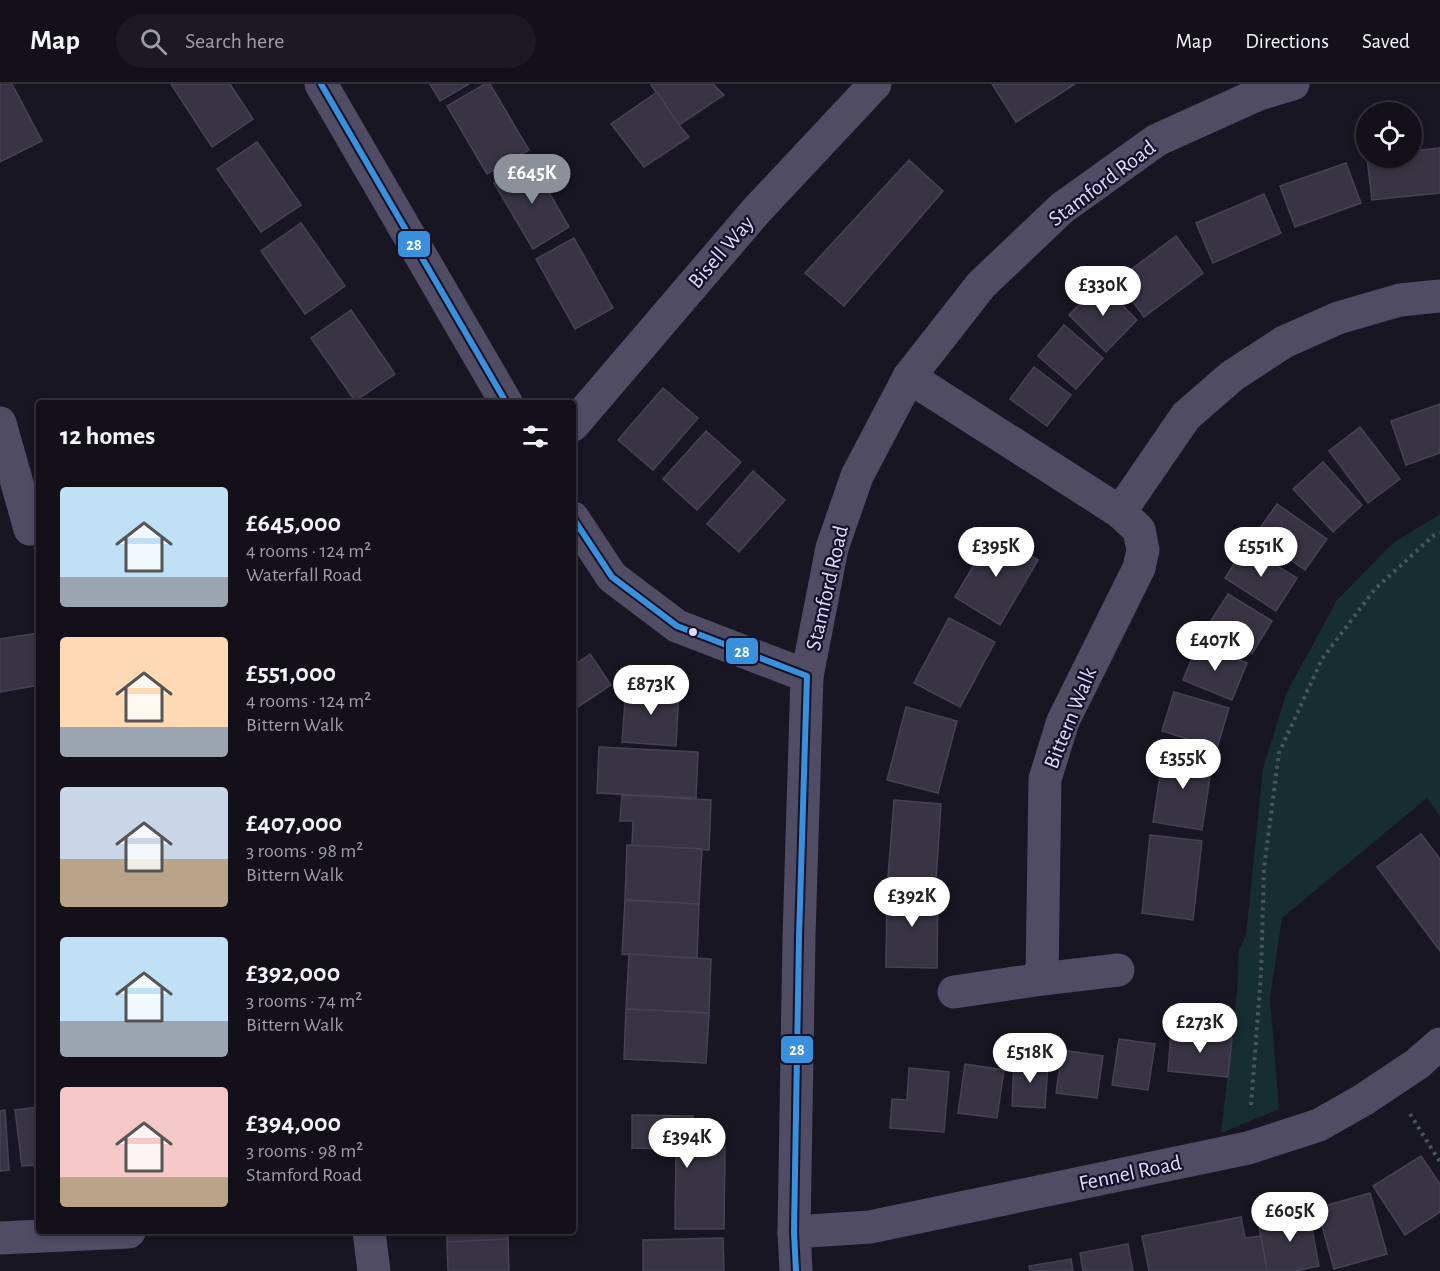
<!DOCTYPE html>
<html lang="en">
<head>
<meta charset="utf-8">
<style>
  body { margin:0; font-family:"Alegreya Sans",sans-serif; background:#1c1923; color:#f1f3f6; height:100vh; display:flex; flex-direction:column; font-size:22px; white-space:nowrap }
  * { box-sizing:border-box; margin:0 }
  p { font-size:20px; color:#9d9da2 }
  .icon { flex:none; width:33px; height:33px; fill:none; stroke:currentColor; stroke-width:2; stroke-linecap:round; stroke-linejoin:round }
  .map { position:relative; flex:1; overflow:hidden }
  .panel { position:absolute; left:36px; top:316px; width:540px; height:834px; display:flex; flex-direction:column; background:#13101a; border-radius:6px; box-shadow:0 3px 9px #0003,0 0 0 2px #323039 }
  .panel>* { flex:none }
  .tools { position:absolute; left:1356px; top:18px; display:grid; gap:12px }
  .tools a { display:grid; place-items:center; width:66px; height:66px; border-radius:50%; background:#13101a; box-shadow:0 3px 9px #0003,0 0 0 2px #323039; font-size:30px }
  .price { position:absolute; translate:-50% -51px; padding:0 14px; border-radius:21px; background:#fff; color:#222; font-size:20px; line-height:39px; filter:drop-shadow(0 2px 3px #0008) }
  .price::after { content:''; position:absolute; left:50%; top:36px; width:18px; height:14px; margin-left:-9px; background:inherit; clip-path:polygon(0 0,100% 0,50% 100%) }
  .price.current { background:#8c9099; color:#fff }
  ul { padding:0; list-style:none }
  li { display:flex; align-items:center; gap:18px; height:150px; padding:0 24px }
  li span { display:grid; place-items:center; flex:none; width:168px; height:120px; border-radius:6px; color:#555 }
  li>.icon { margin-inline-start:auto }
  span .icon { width:72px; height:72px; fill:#fffc; stroke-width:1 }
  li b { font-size:26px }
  h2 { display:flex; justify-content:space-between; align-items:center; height:72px; padding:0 24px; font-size:26px }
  header { display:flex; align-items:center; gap:36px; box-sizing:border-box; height:84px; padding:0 30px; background:#13101a; border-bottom:2px solid #323039 }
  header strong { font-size:28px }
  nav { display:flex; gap:33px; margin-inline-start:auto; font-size:21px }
  .search { width:420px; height:54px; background:#1c1923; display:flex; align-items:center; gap:15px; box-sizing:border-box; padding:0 21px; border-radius:33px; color:#9d9da2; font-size:22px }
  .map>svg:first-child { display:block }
  .green { fill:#162e30 }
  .building { fill:#383444; stroke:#464256; stroke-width:1.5 }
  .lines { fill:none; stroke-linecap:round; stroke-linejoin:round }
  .path { stroke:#495462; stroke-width:4; stroke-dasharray:3 4.5; stroke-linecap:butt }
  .minor { stroke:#4f4c63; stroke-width:33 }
  .bus-1-casing { stroke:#161128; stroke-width:10 }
  .bus-1 { stroke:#3a90db; stroke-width:6 }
  .bus-dot { fill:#e0dafd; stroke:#161128; stroke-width:2 }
  .labels { text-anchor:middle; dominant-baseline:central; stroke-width:4.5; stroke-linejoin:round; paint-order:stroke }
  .street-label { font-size:22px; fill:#e0dafd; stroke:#161128 }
  .line-badge { stroke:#161128; stroke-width:2 }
  .badge-label { font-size:16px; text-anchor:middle; font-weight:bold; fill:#fff }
</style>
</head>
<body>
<header>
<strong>Map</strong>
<div class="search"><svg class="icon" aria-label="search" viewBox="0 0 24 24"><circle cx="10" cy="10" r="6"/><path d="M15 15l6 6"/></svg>Search here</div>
<nav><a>Map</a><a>Directions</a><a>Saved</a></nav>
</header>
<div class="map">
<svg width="1440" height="1187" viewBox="0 0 1440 1187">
  <rect width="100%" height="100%" fill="#191623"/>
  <path class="green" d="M1440 430V733L1427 714 1282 834 1270 914 1279 1025 1221 1049 1237 909 1239 866 1246 851 1263 685 1286 610 1337 516 1392 460Z"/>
  <g class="building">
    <path d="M0 0H12L42 57 0 78Z"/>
    <path d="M171 0H230L253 35 212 63Z"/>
    <path d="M430 0H469L440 17Z"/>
    <path d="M485 0H490L529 66 487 90 447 22Z"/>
    <path d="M653 0H713L724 11 679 41 651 1Z"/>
    <path d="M992 0H1075L1016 38Z"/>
    <path d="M657 8 679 41 689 53 644 83 611 40Z"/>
    <path d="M257 58 301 121 261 148 217 85Z"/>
    <path d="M1440 64V109L1372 116 1367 74H1412V67Z"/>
    <path d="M909 76 943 107 844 222 805 189Z"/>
    <path d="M531 77 569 143 533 165 494 99Z"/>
    <path d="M1346 79 1361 119 1295 143 1280 102Z"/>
    <path d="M1264 110 1281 149 1213 179 1196 139Z"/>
    <path d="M301 139 345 202 305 230 261 167Z"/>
    <path d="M1176 152 1203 189 1144 233 1117 196Z"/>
    <path d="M574 154 613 224 575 245 536 175Z"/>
    <path d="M1100 199 1137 236 1106 268 1069 231Z"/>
    <path d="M351 226 395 290 355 317 311 254Z"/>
    <path d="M1064 241 1103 274 1076 305 1038 272Z"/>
    <path d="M1034 283 1071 311 1047 342 1010 315Z"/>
    <path d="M663 304 698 334 653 386 618 356Z"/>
    <path d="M1440 320V369L1406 381 1391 337Z"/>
    <path d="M1360 343 1400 395 1368 419 1329 367Z"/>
    <path d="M706 347 741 378 697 426 663 395Z"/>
    <path d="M1323 378 1362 421 1333 448 1293 405Z"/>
    <path d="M753 387 785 416 739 468 707 440Z"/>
    <path d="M1277 420 1327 455 1305 486 1255 451Z"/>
    <path d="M993 448 1038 476 1000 541 955 513Z"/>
    <path d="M1245 462 1297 494 1276 527 1225 494Z"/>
    <path d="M1228 510 1272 537 1252 570 1207 543Z"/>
    <path d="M949 534 995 558 960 623 914 599Z"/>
    <path d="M37 549 39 562V601L0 608V555Z"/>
    <path d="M1198 559 1247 579 1232 616 1183 596Z"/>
    <path d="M590 570 611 601 573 626V573L577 579Z"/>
    <path d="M626 603 679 606 676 662 622 658Z"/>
    <path d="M1174 608 1229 624 1217 664 1162 647Z"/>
    <path d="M906 623 957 637 938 709 887 696Z"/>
    <path d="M599 663 698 668 696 714 597 709Z"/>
    <path d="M1164 665 1213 673 1202 746 1153 738Z"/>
    <path d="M622 711 711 716 709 766 632 762 633 737H620Z"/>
    <path d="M894 716 941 720 936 797 888 793Z"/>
    <path d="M1421 750 1440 775V867L1377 783Z"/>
    <path d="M1150 751 1202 757 1193 836 1142 829Z"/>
    <path d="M627 761 702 765 699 820 625 816Z"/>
    <path d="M887 805 938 806 937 884 886 883Z"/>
    <path d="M625 816 699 820 697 874 622 870Z"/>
    <path d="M629 870 711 875 709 929 626 925Z"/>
    <path d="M626 925 709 929 706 979 624 975Z"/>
    <path d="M1171 948 1232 954 1228 993 1168 987Z"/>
    <path d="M1119 955 1155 960 1148 1006 1112 1001Z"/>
    <path d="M1062 966 1103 972 1097 1014 1056 1009Z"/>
    <path d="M1014 976 1048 979 1045 1024 1012 1022Z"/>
    <path d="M965 980 1004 986 997 1034 958 1029Z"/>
    <path d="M909 984 949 988 944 1048 890 1044 892 1015 907 1016Z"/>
    <path d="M39 1023V1081L22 1082 15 1026Z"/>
    <path d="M5 1026 9 1086 0 1087V1027Z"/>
    <path d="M632 1031 693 1032 692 1063H725L724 1145H675L676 1065 632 1064Z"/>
    <path d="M1421 1072 1440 1100V1128L1405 1151 1373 1102Z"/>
    <path d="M1370 1109 1387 1170 1334 1185 1317 1124Z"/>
    <path d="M1308 1124 1319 1182 1295 1187H1267L1259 1143 1282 1138 1281 1128Z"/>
    <path d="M1241 1133 1245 1154 1261 1152 1267 1187H1149L1142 1152Z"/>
    <path d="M447 1148H508V1155L447 1158Z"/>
    <path d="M723 1154 724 1187H643V1156Z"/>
    <path d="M508 1155 509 1187H448L447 1158Z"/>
    <path d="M1128 1160 1133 1187H1083L1080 1169Z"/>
    <path d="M1071 1175 1073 1187H1030L1029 1182Z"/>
  </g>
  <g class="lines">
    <g class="path">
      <path d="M1251 1021 1261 890 1264 784 1279 669 1322 575 1375 505 1433 452 1440 449"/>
      <path d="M1410 1030 1440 1078"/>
    </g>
    <g class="minor">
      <path d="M321 0 507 320"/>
      <path d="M909 293 1120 428"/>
      <path d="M0 339 30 445"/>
      <path d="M573 341 756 127 875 0"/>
      <path d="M573 434 612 493 677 542 807 592"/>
      <path d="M1042 895 1045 695 1063 637 1139 484 1143 466 1139 446 1120 428 1186 332 1232 292 1284 258 1338 234 1400 216 1440 212"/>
      <path d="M954 908 1042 895 1118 886"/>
      <path d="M369 1148 374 1187"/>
      <path d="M794 1148 870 1143 1248 1064 1319 1041 1363 1016 1417 980 1440 960"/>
      <path d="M0 1154 129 1148"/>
      <path d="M796 1187 794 1148 799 853 807 592 832 464 857 392 909 293 981 201 1062 124 1157 56 1259 10 1293 0"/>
    </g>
    <g class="bus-1-casing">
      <g id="bus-1">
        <path d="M321 0 507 320"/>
        <path d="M573 434 612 493 677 542 807 592 799 853 794 1148 796 1187"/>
      </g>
    </g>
    <use href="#bus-1" class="bus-1"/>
  </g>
  <circle class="bus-dot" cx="693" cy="548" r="5"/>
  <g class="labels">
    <g class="street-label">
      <text transform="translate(1102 99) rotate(-37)">Stamford Road</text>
      <text transform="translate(721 168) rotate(-49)">Bisell Way</text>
      <text transform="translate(827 504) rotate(-77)">Stamford Road</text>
      <text transform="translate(1070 634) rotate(-68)">Bittern Walk</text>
      <text transform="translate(1130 1089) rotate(-12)">Fennel Road</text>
    </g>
  </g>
  <g class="line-badge">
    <rect x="397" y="146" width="34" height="28" rx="6" fill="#3a90db"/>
    <rect x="725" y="553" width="34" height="28" rx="6" fill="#3a90db"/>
    <rect x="780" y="951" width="34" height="29" rx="6" fill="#3a90db"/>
  </g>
  <g class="badge-label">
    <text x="414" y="166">28</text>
    <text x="742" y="573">28</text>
    <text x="797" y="971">28</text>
  </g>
</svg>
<div class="tools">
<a><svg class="icon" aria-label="locate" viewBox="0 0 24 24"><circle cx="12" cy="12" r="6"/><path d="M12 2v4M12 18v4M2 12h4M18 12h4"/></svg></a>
</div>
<b class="price current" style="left:532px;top:121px">£645K</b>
<b class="price" style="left:1103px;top:233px">£330K</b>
<b class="price" style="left:996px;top:494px">£395K</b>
<b class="price" style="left:1261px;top:494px">£551K</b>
<b class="price" style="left:1215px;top:588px">£407K</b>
<b class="price" style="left:651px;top:632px">£873K</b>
<b class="price" style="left:1183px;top:706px">£355K</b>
<b class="price" style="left:912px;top:844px">£392K</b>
<b class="price" style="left:1200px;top:970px">£273K</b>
<b class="price" style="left:1030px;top:1000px">£518K</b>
<b class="price" style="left:687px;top:1085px">£394K</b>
<b class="price" style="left:1290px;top:1159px">£605K</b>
<section class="panel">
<h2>12 homes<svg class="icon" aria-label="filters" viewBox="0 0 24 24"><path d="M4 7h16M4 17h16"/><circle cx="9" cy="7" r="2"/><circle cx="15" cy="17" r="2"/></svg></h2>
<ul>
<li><span style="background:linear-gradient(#bfe0f5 75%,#9aa5b1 0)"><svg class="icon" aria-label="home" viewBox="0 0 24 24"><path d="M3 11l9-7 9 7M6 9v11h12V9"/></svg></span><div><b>£645,000</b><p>4 rooms · 124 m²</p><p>Waterfall Road</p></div></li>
<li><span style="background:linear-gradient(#ffd9b3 75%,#9aa5b1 0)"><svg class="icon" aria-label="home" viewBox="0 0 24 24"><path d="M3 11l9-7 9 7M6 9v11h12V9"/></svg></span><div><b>£551,000</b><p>4 rooms · 124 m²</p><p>Bittern Walk</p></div></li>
<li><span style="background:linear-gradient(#c9d6e8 60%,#b9a48a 0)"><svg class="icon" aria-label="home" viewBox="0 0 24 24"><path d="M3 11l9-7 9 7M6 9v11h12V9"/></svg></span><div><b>£407,000</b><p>3 rooms · 98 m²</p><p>Bittern Walk</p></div></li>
<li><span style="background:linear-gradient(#bfe0f5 70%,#9aa5b1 0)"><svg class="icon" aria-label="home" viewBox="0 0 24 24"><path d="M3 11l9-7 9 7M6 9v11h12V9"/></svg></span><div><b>£392,000</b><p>3 rooms · 74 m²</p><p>Bittern Walk</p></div></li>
<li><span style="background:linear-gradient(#f6c9c9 75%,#b9a48a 0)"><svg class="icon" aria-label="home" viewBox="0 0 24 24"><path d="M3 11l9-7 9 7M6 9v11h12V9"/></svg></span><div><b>£394,000</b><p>3 rooms · 98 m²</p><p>Stamford Road</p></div></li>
</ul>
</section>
</div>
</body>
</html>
